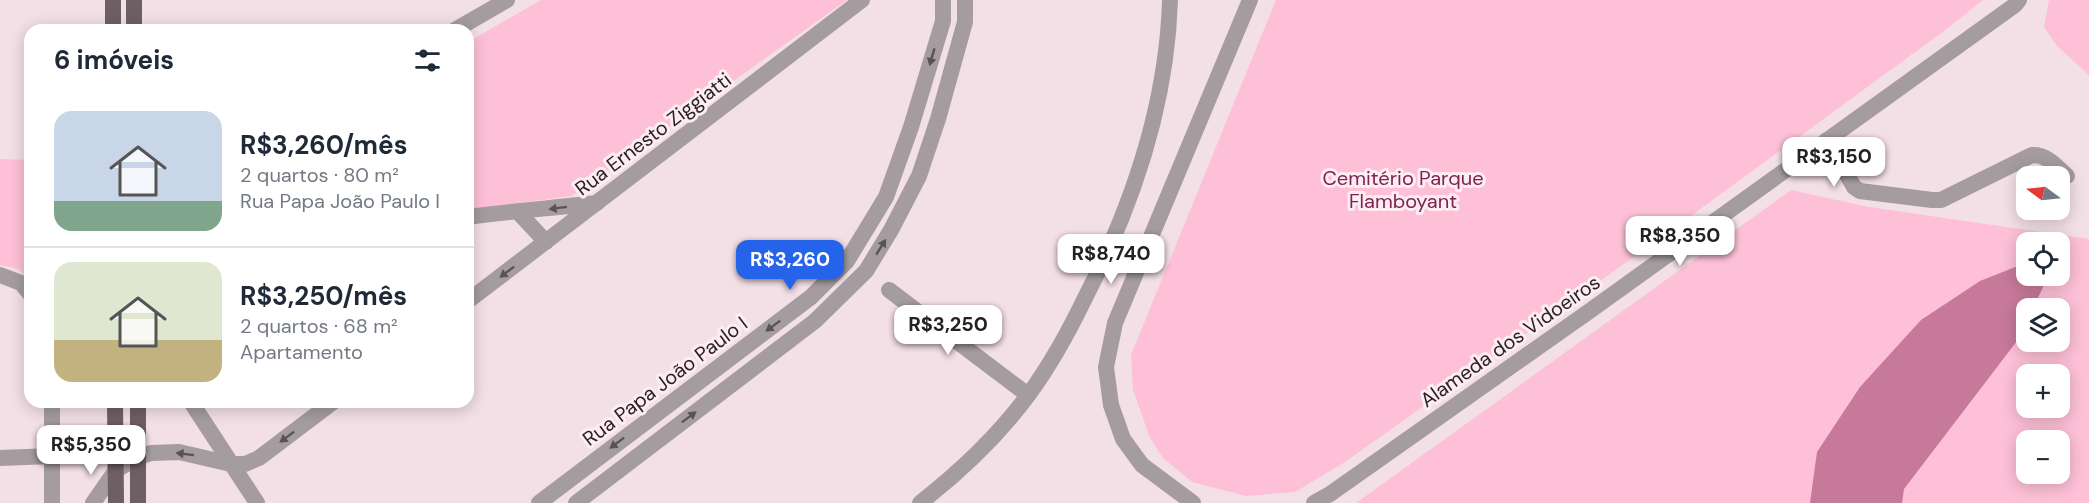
<!DOCTYPE html>
<html lang="pt">
<head>
<meta charset="utf-8">
<style>
  body { margin:0; font-family:"DM Sans",sans-serif; background:#f6f6f7; color:#1f2937; height:100vh; display:flex; flex-direction:column; font-size:22px; white-space:nowrap }
  * { box-sizing:border-box; margin:0 }
  p { font-size:20px; color:#747a83 }
  .icon { flex:none; width:33px; height:33px; fill:none; stroke:currentColor; stroke-width:2; stroke-linecap:round; stroke-linejoin:round }
  .map { position:relative; flex:1; overflow:hidden }
  .details { position:absolute; left:24px; top:24px; width:450px; height:384px; display:flex; flex-direction:column; background:#fff; border-radius:18px; box-shadow:0 3px 15px #0003 }
  .details>* { flex:none }
  .needle { width:39px; rotate:285deg }
  .buttons { position:absolute; left:2016px; top:166px; display:grid; gap:12px }
  .buttons a { display:grid; place-items:center; width:54px; height:54px; border-radius:12px; background:#fff; box-shadow:0 3px 15px #0003; font-size:30px }
  .price { position:absolute; translate:-50% -51px; padding:0 14px; border-radius:12px; background:#fff; color:#222; font-size:20px; line-height:39px; filter:drop-shadow(0 2px 3px #0008) }
  .price::after { content:''; position:absolute; left:50%; top:36px; width:18px; height:14px; margin-left:-9px; background:inherit; clip-path:polygon(0 0,100% 0,50% 100%) }
  .price.active { background:#2563eb; color:#fff }
  ul { padding:0; list-style:none }
  li { display:flex; align-items:center; gap:18px; height:150px; padding:0 30px }
  li+li { border-top:2px solid #e0e1e3 }
  li span { display:grid; place-items:center; flex:none; width:168px; height:120px; border-radius:18px; color:#555 }
  li>.icon { margin-inline-start:auto }
  span .icon { width:72px; height:72px; fill:#fffc; stroke-width:1 }
  li b { font-size:26px }
  h2 { display:flex; justify-content:space-between; align-items:center; height:72px; padding:0 30px; font-size:26px }
  .map>svg:first-child { display:block }
  .green { fill:#fdc0d7; fill-rule:evenodd }
  .water { fill:#c77999 }
  .lines { fill:none; stroke-linecap:round; stroke-linejoin:round }
  .minor { stroke:#a49c9e; stroke-width:16 }
  .tertiary { stroke:#a49c9e; stroke-width:16 }
  .primary { stroke:#6e5f65; stroke-width:16 }
  .oneway { fill:#5a5355 }
  .labels { text-anchor:middle; dominant-baseline:central; stroke-width:6; stroke-linejoin:round; paint-order:stroke }
  .street-label { font-size:20px; fill:#292224; stroke:#fdedf3 }
  .park-label { font-size:20px; fill:#7f2250; stroke:#fdedf3 }
</style>
</head>
<body>
<div class="map">
<svg width="2089" height="503" viewBox="0 0 2089 503">
  <rect width="100%" height="100%" fill="#f3dfe6"/>
  <g class="green">
    <path d="M541 0H847L572 196 468 210V42Z"/>
    <path d="M1276 0H1983L1944 31 1662 237 1345 462 1295 492 1246 496 1192 482 1163 458 1150 438 1133 390 1131 355Z"/>
    <path d="M2049 0H2089V75L2057 46 2044 27Z"/>
    <path d="M0 159 30 160V282L19 269 0 265Z"/>
    <path d="M1791 190 1869 207 2089 239V503H1356ZM2026 243H2060V276H2026ZM2026 309H2060V342H2026ZM2026 375H2060V408H2026ZM2026 441H2060V474H2026Z"/>
  </g>
  <path class="water" d="M2023 264 2026 265V276H2048L2033 309H2026V323L2020 337 1904 489 1902 503H1810L1817 452 1860 387 1921 320 1980 281Z"/>
  <g class="lines">
    <g class="minor">
      <path d="M455 30 507 0"/>
      <path d="M1827 140 1854 187 1860 191 1932 200H1941L2032 155C2047 154 2057 167 2067 176"/>
      <path d="M518 212 546 242"/>
      <path d="M468 217C511 211 554 208 597 203"/>
      <path d="M0 275 21 283 30 294"/>
      <path d="M889 290 1028 395"/>
      <path d="M0 458 52 456"/>
      <path d="M52 503V402"/>
      <path d="M920 503C961 471 998 436 1029 394 1051 364 1068 333 1084 300 1132 207 1167 105 1170 0"/>
      <path d="M1193 503 1142 465 1123 439 1111 405 1106 367 1115 323 1250 0"/>
      <path d="M1314 503 1330 494 1591 310 2015 5 2019 0"/>
    </g>
    <g class="tertiary">
      <path d="M468 301 862 0"/>
      <path d="M191 402 257 503"/>
      <path d="M93 503 116 470 139 457 151 453 179 452 231 464H245L259 458 333 402"/>
      <path d="M539 503 811 297 847 261 886 197 911 127 943 21V0"/>
      <path d="M576 503 815 321 866 271 891 230 919 176 938 119 965 22V0"/>
    </g>
    <g class="primary">
      <path d="M134 0V30"/>
      <path d="M113 30V0"/>
      <path d="M115 402 116 503"/>
      <path d="M138 402V503"/>
    </g>
  </g>
  <defs><path id="oneway-solid" d="M-6-.8H1V-3.2L6.5 0L1 3.2V.8H-6Z" transform="scale(1.5)"/></defs>
  <g class="oneway">
    <use href="#oneway-solid" transform="translate(932 57) rotate(106)"/>
    <use href="#oneway-solid" transform="translate(558 208) rotate(173)"/>
    <use href="#oneway-solid" transform="translate(881 247) rotate(-58)"/>
    <use href="#oneway-solid" transform="translate(507 272) rotate(143)"/>
    <use href="#oneway-solid" transform="translate(773 326) rotate(143)"/>
    <use href="#oneway-solid" transform="translate(689 417) rotate(-37)"/>
    <use href="#oneway-solid" transform="translate(287 437) rotate(143)"/>
    <use href="#oneway-solid" transform="translate(617 443) rotate(143)"/>
    <use href="#oneway-solid" transform="translate(185 454) rotate(-173)"/>
  </g>
  <g class="labels">
    <g class="street-label">
      <text transform="translate(653 134) rotate(-37)">Rua Ernesto Ziggiatti</text>
      <text transform="translate(1510 341) rotate(-35)">Alameda dos Vidoeiros</text>
      <text transform="translate(665 381) rotate(-37)">Rua Papa João Paulo I</text>
    </g>
    <g class="park-label">
      <text x="1403" y="178">Cemitério Parque<tspan x="1403" dy="23">Flamboyant</tspan></text>
    </g>
  </g>
</svg>
<div class="buttons">
<a><svg class="needle" viewBox="-14 -14 28 28"><path d="M0-13l5 13h-10z" fill="#e53935"/><path d="M0 13l5-13h-10z" fill="#747a83"/></svg></a>
<a><svg class="icon" aria-label="locate" viewBox="0 0 24 24"><circle cx="12" cy="12" r="6"/><path d="M12 2v4M12 18v4M2 12h4M18 12h4"/></svg></a>
<a><svg class="icon" aria-label="layers" viewBox="0 0 24 24"><path d="M12 4l9 5-9 5-9-5zM3 14l9 5 9-5"/></svg></a>
<a>+</a>
<a>−</a>
</div>
<b class="price" style="left:1834px;top:188px">R$3,150</b>
<b class="price" style="left:1680px;top:267px">R$8,350</b>
<b class="price" style="left:1111px;top:285px">R$8,740</b>
<b class="price active" style="left:790px;top:291px">R$3,260</b>
<b class="price" style="left:948px;top:356px">R$3,250</b>
<b class="price" style="left:91px;top:476px">R$5,350</b>
<section class="details">
<h2>6 imóveis<svg class="icon" aria-label="filters" viewBox="0 0 24 24"><path d="M4 7h16M4 17h16"/><circle cx="9" cy="7" r="2"/><circle cx="15" cy="17" r="2"/></svg></h2>
<ul>
<li><span style="background:linear-gradient(#c9d6e8 75%,#7fa58c 0)"><svg class="icon" aria-label="home" viewBox="0 0 24 24"><path d="M3 11l9-7 9 7M6 9v11h12V9"/></svg></span><div><b>R$3,260/mês</b><p>2 quartos · 80 m²</p><p>Rua Papa João Paulo I</p></div></li>
<li><span style="background:linear-gradient(#dfe7d0 65%,#c2b280 0)"><svg class="icon" aria-label="home" viewBox="0 0 24 24"><path d="M3 11l9-7 9 7M6 9v11h12V9"/></svg></span><div><b>R$3,250/mês</b><p>2 quartos · 68 m²</p><p>Apartamento</p></div></li>
</ul>
</section>
</div>
</body>
</html>
